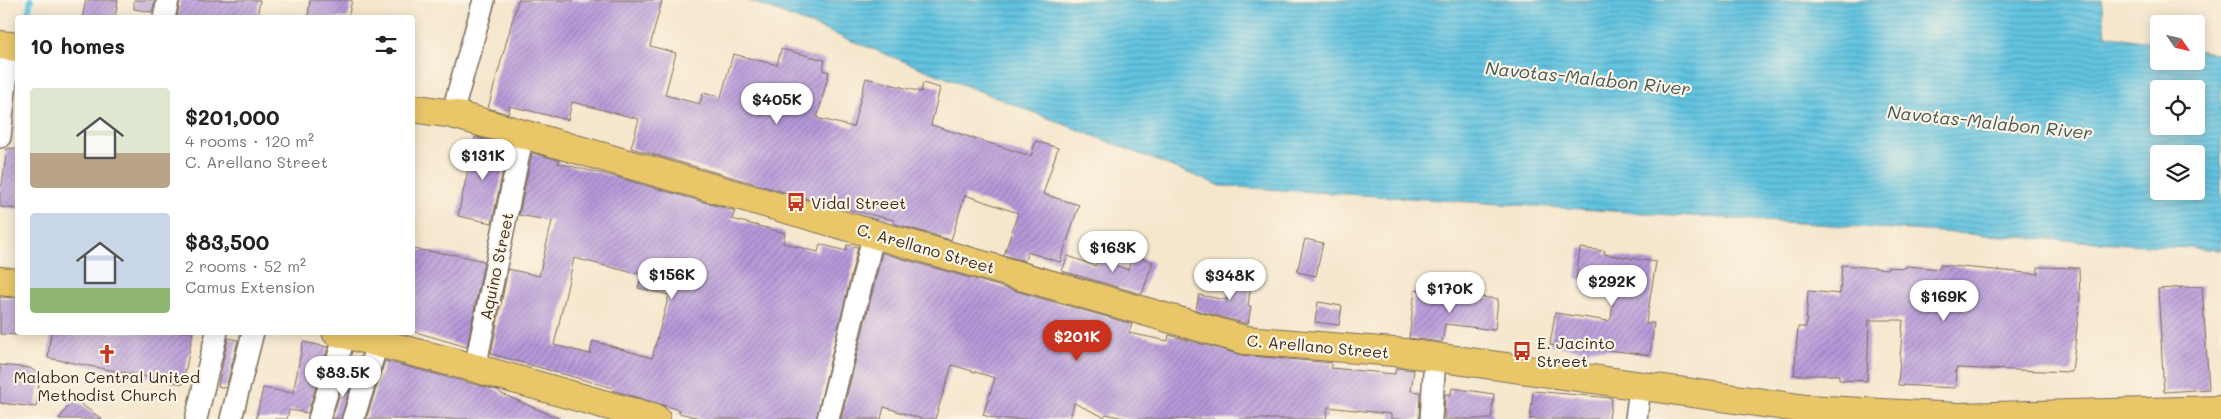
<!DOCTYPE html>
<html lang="en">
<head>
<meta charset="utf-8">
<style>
  body { margin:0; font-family:Mali,sans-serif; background:#f2f2f2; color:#222; height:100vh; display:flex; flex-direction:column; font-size:19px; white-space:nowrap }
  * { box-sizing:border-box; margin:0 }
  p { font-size:16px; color:#767676 }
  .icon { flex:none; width:28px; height:28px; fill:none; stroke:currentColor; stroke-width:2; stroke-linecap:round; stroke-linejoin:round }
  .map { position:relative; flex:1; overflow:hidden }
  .panel { position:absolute; left:15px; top:15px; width:400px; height:320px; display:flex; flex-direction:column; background:#fff; border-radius:5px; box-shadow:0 2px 12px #0003 }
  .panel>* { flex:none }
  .needle { width:32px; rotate:124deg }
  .controls { position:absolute; left:2150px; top:15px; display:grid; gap:10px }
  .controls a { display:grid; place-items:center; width:55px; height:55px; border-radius:5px; background:#fff; box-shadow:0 2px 12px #0003; font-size:25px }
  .price { position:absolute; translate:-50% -42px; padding:0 11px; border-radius:18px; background:#fff; color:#222; font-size:16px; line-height:32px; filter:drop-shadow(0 1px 2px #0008) }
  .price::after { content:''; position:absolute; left:50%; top:30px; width:15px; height:11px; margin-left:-8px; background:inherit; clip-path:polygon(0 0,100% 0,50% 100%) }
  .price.active { background:#c8321e; color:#fff }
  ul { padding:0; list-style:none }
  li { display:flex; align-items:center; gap:15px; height:125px; padding:0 15px }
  li span { display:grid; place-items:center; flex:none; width:140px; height:100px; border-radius:5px; color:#555 }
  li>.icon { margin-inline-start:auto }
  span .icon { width:60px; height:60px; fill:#fffc; stroke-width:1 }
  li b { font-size:21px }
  h2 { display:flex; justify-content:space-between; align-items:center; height:60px; padding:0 15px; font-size:21px }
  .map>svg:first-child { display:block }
  .water { fill:url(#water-rules); stroke:#4e7780; fill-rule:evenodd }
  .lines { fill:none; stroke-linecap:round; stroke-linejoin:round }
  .stream { stroke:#62c4e1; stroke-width:6 }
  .building { fill:url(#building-hatch); fill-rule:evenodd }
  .minor-casing { stroke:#7c6c5b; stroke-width:24 }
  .major-casing { stroke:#7c6c5b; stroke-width:30 }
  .minor { stroke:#fff; stroke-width:21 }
  .major { stroke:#e9c769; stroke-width:28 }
  .labels { text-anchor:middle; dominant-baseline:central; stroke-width:4.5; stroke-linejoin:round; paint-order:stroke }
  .poi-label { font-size:16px; fill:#3b2a1e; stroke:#fcf5e5; text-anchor:start }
  .street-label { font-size:16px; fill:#3b2a1e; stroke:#fcf5e5 }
  .water-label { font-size:18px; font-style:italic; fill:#475858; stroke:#fcf5e5 }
</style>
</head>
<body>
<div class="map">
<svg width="2221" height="419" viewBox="0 0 2221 419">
  <defs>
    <pattern id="water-rules" width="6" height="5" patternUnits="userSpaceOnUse" patternTransform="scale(1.25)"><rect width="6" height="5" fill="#62c4e1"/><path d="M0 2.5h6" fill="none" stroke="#529fb6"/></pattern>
    <pattern id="building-hatch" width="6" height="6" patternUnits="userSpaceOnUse" patternTransform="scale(1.25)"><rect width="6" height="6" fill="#b699da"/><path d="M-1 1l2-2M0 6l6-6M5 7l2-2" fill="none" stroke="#957db0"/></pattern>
  </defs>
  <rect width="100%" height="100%" fill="#fcf5e5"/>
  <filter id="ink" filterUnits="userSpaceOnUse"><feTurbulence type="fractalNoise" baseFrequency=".02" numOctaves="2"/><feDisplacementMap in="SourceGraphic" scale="10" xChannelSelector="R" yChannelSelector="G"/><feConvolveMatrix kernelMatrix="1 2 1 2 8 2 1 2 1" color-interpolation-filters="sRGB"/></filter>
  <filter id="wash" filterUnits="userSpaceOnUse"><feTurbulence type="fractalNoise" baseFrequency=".0096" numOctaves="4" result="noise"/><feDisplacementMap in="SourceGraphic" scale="20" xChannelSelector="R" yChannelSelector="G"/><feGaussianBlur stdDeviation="1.12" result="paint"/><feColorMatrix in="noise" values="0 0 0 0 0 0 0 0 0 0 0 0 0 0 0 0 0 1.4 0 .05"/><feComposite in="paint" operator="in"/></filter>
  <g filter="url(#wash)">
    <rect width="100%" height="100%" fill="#f5e6cc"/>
    <path class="water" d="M748 0H2101L2106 35 2159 44V61H2196V50L2221 54V250L1221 186ZM2159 89H2196V126H2159ZM2159 154H2196V191H2159Z"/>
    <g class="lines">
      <path class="stream" d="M27 18 31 0"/>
    </g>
    <g id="blocks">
      <g class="building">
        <path d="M86 0H118L115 18H82Z"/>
        <path d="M134 0H155L152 12 134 9Z"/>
        <path d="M180 0H260L257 18H177Z"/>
        <path d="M310 0H352L348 18H308Z"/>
        <path d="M518 0H662L650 46 676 53 665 95 700 104 703 93 721 97 733 54 777 65 781 49 825 60 823 70 829 72 817 118 853 127 866 78 921 92 923 83 940 88 931 125 1031 156 1036 141 1058 148 1043 194 1079 205 1060 262 1027 252 1025 261 1004 255 1018 213 965 195 951 240 893 223 894 220 829 205 631 148 639 119 572 102 568 120 510 106 508 114 488 108Z"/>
        <path d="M475 137 508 146 492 223 458 216Z"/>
        <path d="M7 148 18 149V209L0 207V185H2Z"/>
        <path d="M532 153 559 160 558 163 616 177 735 211 732 219 785 233 783 243 818 252 820 244 846 251 847 245 858 247 816 419H704L679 413 680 410 612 390 613 388 491 354 508 269 539 276 552 221 519 215ZM574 258 642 275 638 288 669 295 652 358 593 341 590 354 554 345Z"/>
        <path d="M1305 239 1323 243 1316 276 1297 272Z"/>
        <path d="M1580 248 1605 251 1604 254 1656 262 1646 323H1654L1650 355 1590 348 1589 351 1550 345 1555 313 1609 321 1611 318 1616 284 1576 279Z"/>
        <path d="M412 249 457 255 484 261 467 347 412 331Z"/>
        <path d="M882 253 1132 324 1129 333 1168 341 1169 335 1241 355 1332 363 1331 368 1395 374 1396 368 1414 370 1411 391 1420 392 1419 419H1391V414L1328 407 1326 419H1129L1106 414 1104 417 1074 403 1070 419H997L983 415 995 378 952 365 935 419H922L884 407 881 419H841Z"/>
        <path d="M1133 255 1153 262 1142 294 1062 271 1068 256 1096 266 1099 259 1128 270Z"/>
        <path d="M1842 265 1887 269V267L1906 268V266L1940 269V265L2038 274V267L2079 268 2080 300 2072 372 1956 368 1955 388 1898 385 1903 320H1869L1867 381 1839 380V375H1794L1798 327H1806L1808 291 1840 294Z"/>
        <path d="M1230 274 1252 277 1248 306H1251L1248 324 1196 310 1199 295 1227 300Z"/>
        <path d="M2202 286 2209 389 2164 392 2158 289Z"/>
        <path d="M1415 290 1498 299 1495 330 1445 324 1442 342 1409 338Z"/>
        <path d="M0 297 18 298V335L0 334Z"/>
        <path d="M1318 302 1342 306 1339 325 1315 322Z"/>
        <path d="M51 332H193L183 384 48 358Z"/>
        <path d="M228 338 238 340 226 388 218 386Z"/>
        <path d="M303 342 328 347 308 413 289 410 287 419H256L263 388 293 393Z"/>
        <path d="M385 361 500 391V393L560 419H366Z"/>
        <path d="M0 365 30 368 40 375 36 407 0 403Z"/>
        <path d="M346 375 353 377 341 419 332 418Z"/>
        <path d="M1452 388 1494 394 1491 419H1444L1445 394 1451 395Z"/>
        <path d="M1533 391 1612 398 1609 419H1530Z"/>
        <path d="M71 402H78L102 419H59Z"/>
      </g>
    </g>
  </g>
  <g filter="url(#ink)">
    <use href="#blocks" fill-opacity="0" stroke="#7c6c5b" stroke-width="1"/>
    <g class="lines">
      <g class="minor-casing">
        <g id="minor">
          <path d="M164 18 168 0"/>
          <path d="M452 114 484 0"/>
          <path d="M0 137 10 46"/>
          <path d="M475 368 523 134"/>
          <path d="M196 419 217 332"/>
          <path d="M231 419 253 332"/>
          <path d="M319 419 345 335"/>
          <path d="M353 419 378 342"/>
          <path d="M828 419 874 233"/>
          <path d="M1431 419 1435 357"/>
          <path d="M1636 419 1640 387"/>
        </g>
      </g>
      <g class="major-casing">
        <g id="major">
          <path d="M0 45 18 47"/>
          <path d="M412 108 452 114 523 134 1245 340 1406 353 1806 409 1958 417 2221 410"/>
          <path d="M0 281 18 283"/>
          <path d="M336 332 475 368 656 419"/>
        </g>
      </g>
      <use href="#minor" class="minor"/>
      <use href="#major" class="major"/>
    </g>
  </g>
  <defs>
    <g id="bus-bare" transform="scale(1.5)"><path d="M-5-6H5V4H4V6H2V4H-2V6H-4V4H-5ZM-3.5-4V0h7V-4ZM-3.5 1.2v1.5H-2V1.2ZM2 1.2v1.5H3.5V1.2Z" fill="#c8321e" stroke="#fcf5e5" stroke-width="2.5" paint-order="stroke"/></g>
    <g id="church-bare" transform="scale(1.5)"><path d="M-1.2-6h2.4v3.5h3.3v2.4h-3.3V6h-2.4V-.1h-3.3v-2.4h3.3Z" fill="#c8321e" stroke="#fcf5e5" stroke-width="2.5" paint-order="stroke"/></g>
  </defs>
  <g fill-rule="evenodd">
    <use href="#bus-bare" x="796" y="202"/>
    <use href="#bus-bare" x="1522" y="351"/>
    <use href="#church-bare" x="107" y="354"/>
  </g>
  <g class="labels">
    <g class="poi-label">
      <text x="811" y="202">Vidal Street</text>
      <text x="1537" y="342">E. Jacinto<tspan x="1537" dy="18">Street</tspan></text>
      <text x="107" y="376" text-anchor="middle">Malabon Central United<tspan x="107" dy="18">Methodist Church</tspan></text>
    </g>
    <g class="street-label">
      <text transform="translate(926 248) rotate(16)">C. Arellano Street</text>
      <text transform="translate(496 266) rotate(-78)">Aquino Street</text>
      <text transform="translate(1318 346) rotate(5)">C. Arellano Street</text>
    </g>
    <g class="water-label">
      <text transform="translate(1588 78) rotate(6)">Navotas-Malabon River</text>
      <text transform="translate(1990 122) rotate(6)">Navotas-Malabon River</text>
    </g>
  </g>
</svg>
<div class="controls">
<a><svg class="needle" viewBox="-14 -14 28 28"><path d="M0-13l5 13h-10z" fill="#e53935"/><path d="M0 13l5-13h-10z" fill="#767676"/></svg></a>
<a><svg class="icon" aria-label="locate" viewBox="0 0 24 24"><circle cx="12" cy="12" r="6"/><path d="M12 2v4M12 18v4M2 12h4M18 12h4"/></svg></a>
<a><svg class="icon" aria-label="layers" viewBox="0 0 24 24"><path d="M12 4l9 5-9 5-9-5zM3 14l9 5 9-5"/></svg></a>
</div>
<b class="price" style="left:777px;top:125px">$405K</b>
<b class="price" style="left:483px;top:181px">$131K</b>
<b class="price" style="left:1113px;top:273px">$163K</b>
<b class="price" style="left:672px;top:300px">$156K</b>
<b class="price" style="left:1230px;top:301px">$348K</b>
<b class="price" style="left:1612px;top:307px">$292K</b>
<b class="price" style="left:1450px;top:314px">$170K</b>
<b class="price" style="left:1944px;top:322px">$169K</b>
<b class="price active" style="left:1077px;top:362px">$201K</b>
<b class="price" style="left:343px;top:398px">$83.5K</b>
<section class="panel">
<h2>10 homes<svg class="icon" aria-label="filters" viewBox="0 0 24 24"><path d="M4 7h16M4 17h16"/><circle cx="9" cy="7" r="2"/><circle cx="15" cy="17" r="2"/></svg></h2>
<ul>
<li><span style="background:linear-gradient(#dfe7d0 65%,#b9a48a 0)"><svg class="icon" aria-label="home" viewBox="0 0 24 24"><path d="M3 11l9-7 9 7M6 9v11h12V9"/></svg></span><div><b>$201,000</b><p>4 rooms · 120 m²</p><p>C. Arellano Street</p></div></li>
<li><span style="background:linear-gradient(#c9d6e8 75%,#8fb573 0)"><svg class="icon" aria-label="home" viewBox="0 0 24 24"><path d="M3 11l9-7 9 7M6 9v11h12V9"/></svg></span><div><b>$83,500</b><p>2 rooms · 52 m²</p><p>Camus Extension</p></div></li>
</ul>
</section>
</div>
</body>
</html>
